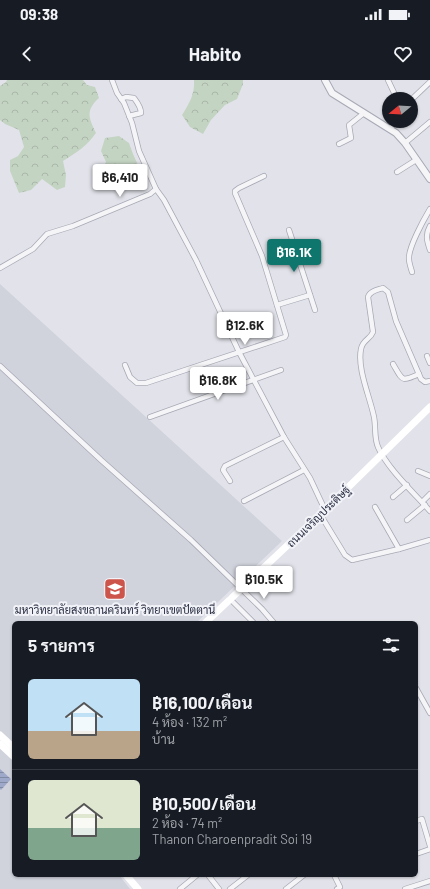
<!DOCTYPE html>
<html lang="th">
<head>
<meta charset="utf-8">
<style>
  body { margin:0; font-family:Barlow,Sarabun,sans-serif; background:#20242c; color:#f1f3f6; height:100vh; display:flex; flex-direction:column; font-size:15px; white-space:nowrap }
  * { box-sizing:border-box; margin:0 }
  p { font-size:13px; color:#9ea1a6 }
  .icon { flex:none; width:22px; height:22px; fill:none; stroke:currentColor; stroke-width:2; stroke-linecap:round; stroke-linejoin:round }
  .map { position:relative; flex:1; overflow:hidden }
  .details { position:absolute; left:12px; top:541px; width:406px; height:256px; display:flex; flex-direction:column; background:#171b24; border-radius:6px; box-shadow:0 1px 3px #0004 }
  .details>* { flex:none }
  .needle { width:26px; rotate:252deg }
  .buttons { position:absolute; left:382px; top:12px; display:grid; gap:8px }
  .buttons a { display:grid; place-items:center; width:36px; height:36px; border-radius:50%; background:#171b24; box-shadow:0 1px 3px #0004; font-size:20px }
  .price { position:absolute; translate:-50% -34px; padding:0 9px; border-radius:4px; background:#fff; color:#222; font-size:13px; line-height:26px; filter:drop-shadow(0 1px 2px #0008) }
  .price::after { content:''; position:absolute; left:50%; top:24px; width:12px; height:9px; margin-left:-6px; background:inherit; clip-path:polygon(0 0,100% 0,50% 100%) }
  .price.selected { background:#0f766e; color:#fff }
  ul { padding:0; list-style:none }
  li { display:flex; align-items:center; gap:12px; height:100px; padding:0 16px }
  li+li { border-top:1px solid #363941 }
  li span { display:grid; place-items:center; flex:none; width:112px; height:80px; border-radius:6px; color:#555 }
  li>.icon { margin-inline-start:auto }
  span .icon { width:48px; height:48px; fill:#fffc; stroke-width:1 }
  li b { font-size:17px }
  h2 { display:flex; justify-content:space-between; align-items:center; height:48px; padding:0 16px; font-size:17px }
  .status { display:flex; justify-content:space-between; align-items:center; height:28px; padding:0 20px; background:#171b24; direction:ltr }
  .status svg { height:11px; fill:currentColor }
  header { display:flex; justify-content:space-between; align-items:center; height:52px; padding:0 16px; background:#171b24; font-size:18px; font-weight:700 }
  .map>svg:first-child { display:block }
  .built { fill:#d0d2dc }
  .forest { fill:url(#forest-crowns) }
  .water { fill:url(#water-rules) }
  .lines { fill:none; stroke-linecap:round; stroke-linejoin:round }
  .minor-casing { stroke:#a7a9b4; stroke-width:6 }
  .tertiary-casing { stroke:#a7a9b4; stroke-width:8 }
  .minor { stroke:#f5f5f8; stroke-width:4.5 }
  .tertiary { stroke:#f5f5f8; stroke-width:6 }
  .secondary { stroke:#fff; stroke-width:7 }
  .labels { text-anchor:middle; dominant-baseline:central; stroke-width:4; stroke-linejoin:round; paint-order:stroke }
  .street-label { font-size:11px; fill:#2a2e42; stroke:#f2f3f8 }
  .poi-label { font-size:11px; fill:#2a2e42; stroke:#f2f3f8 }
</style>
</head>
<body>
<div class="status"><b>09:38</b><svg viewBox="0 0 49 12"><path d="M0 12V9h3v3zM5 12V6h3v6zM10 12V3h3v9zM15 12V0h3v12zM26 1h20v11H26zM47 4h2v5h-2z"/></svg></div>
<header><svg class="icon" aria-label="back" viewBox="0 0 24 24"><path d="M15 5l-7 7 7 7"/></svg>Habito<svg class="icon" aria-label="heart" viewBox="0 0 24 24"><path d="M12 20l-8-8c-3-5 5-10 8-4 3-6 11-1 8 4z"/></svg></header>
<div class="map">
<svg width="430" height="809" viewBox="0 0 430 809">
  <defs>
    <pattern id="forest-crowns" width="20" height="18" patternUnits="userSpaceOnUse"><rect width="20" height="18" fill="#c4d4c3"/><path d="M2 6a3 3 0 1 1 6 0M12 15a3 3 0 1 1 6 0" fill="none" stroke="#a9b6a9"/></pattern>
    <pattern id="water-rules" width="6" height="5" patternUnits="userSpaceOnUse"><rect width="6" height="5" fill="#9ea9c9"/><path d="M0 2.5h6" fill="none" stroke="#818aa5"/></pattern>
  </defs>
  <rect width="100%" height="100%" fill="#e2e3ea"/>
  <path class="built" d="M0 204 282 461 196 543H14V795H119L130 809H0Z"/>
  <g class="forest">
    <path d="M7 0H83L87 5 95 7 99 18C85 31 89 38 96 53 87 66 76 73 63 81L66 95 65 107 57 110 42 99 31 110 19 113 10 91V80L18 76 24 67 19 50 5 44 0 40V6L6 2Z"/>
    <path d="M194 0H243V4L237 19 225 25 211 40 203 54 190 47 182 35C189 24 195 14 194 0Z"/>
    <path d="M119 56 129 63 133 74 138 85 131 99C124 100 118 99 112 102L104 95 102 89 106 82 101 71 105 58Z"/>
  </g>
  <path class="water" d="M0 689 11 699 1 710 0 709Z"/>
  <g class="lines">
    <g class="minor-casing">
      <g id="minor">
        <path d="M388 0 397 19"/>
        <path d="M121 19 126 17 134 18C137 22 141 27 141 33L129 36"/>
        <path d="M411 20 430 2"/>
        <path d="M390 49 395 41"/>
        <path d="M405 63 430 42"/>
        <path d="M339 64 351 58 349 45 364 33"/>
        <path d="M397 92 416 80"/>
        <path d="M156 109 164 120 196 180 239 272 284 357 310 398 325 430"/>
        <path d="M430 146C425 155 427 161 430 170"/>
        <path d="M289 150 315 230"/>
        <path d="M0 188 33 169 47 154 73 146 150 114 156 109 139 71 132 43 124 23 117 13 112 0"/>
        <path d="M412 192C411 188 409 183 409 179 408 168 424 139 430 129"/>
        <path d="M277 225 310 215"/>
        <path d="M427 276 430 283"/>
        <path d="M393 284C403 301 401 302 419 294"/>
        <path d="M125 285 130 297 137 303H146L285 257 286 255 262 176 235 113V111L239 108 264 96"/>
        <path d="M0 286 101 380 191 460 262 529 274 543"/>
        <path d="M430 301 425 302 421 299 396 241 388 212 383 208C377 210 370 211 368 217L373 252C370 260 363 259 361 269 357 289 370 317 374 337 376 347 374 358 378 367 387 388 414 413 430 431"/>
        <path d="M150 337 281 290"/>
        <path d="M418 391 430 396"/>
        <path d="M230 401 223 390 225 386 284 357"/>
        <path d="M393 417 407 405"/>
        <path d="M244 421 304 390"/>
        <path d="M422 422 430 414"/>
        <path d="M375 427 399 469"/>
        <path d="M320 434 345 475 352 480 399 469 430 460"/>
        <path d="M407 440 425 425"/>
        <path d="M230 519 254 543"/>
        <path d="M416 608 430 633"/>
        <path d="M416 741 422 739 430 766"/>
        <path d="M416 774 430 769"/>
        <path d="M208 795 219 809"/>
        <path d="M334 795 340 807 337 809"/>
        <path d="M180 809 197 795"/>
        <path d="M230 809 248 795"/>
        <path d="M286 809 304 795"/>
        <path d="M405 809 430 801"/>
      </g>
    </g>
    <g class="tertiary-casing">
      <path id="tertiary" d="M325 0 332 13 396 53 405 63 430 99"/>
    </g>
    <use href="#minor" class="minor"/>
    <use href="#tertiary" class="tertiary"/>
    <g class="secondary">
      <path d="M205 543 325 430 430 327"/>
      <path d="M0 655 14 668"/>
      <path d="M0 664 14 677"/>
      <path d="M126 795 138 809"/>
    </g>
  </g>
  <defs>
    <g id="university-square" transform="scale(1.15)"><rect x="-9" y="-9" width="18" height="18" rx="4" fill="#cd544a" stroke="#f2f3f8"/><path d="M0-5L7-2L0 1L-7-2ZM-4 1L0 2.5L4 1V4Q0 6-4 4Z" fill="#fff"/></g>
  </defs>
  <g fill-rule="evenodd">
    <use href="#university-square" x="115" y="509"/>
  </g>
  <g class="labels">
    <g class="street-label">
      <text transform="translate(318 436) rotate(-44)">ถนนเจริญประดิษฐ์</text>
    </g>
    <g class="poi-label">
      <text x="115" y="529">มหาวิทยาลัยสงขลานครินทร์ วิทยาเขตปัตตานี</text>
    </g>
  </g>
</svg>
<div class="buttons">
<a><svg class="needle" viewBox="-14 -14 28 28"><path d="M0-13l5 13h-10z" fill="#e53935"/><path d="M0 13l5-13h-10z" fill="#9ea1a6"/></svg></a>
</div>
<b class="price" style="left:120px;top:118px">฿6,410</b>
<b class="price selected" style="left:294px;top:193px">฿16.1K</b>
<b class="price" style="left:245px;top:266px">฿12.6K</b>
<b class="price" style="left:218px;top:321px">฿16.8K</b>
<b class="price" style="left:264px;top:520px">฿10.5K</b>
<section class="details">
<h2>5 รายการ<svg class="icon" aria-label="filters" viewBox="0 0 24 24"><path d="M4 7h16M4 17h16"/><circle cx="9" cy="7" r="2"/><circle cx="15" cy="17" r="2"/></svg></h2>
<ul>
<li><span style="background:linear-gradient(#bfe0f5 65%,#b9a48a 0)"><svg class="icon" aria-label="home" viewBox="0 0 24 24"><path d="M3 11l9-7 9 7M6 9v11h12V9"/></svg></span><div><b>฿16,100/เดือน</b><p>4 ห้อง · 132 m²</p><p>บ้าน</p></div></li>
<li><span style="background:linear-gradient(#dfe7d0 60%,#7fa58c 0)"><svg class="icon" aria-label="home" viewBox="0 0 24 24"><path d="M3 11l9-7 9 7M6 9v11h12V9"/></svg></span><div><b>฿10,500/เดือน</b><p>2 ห้อง · 74 m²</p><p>Thanon Charoenpradit Soi 19</p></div></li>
</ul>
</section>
</div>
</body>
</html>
